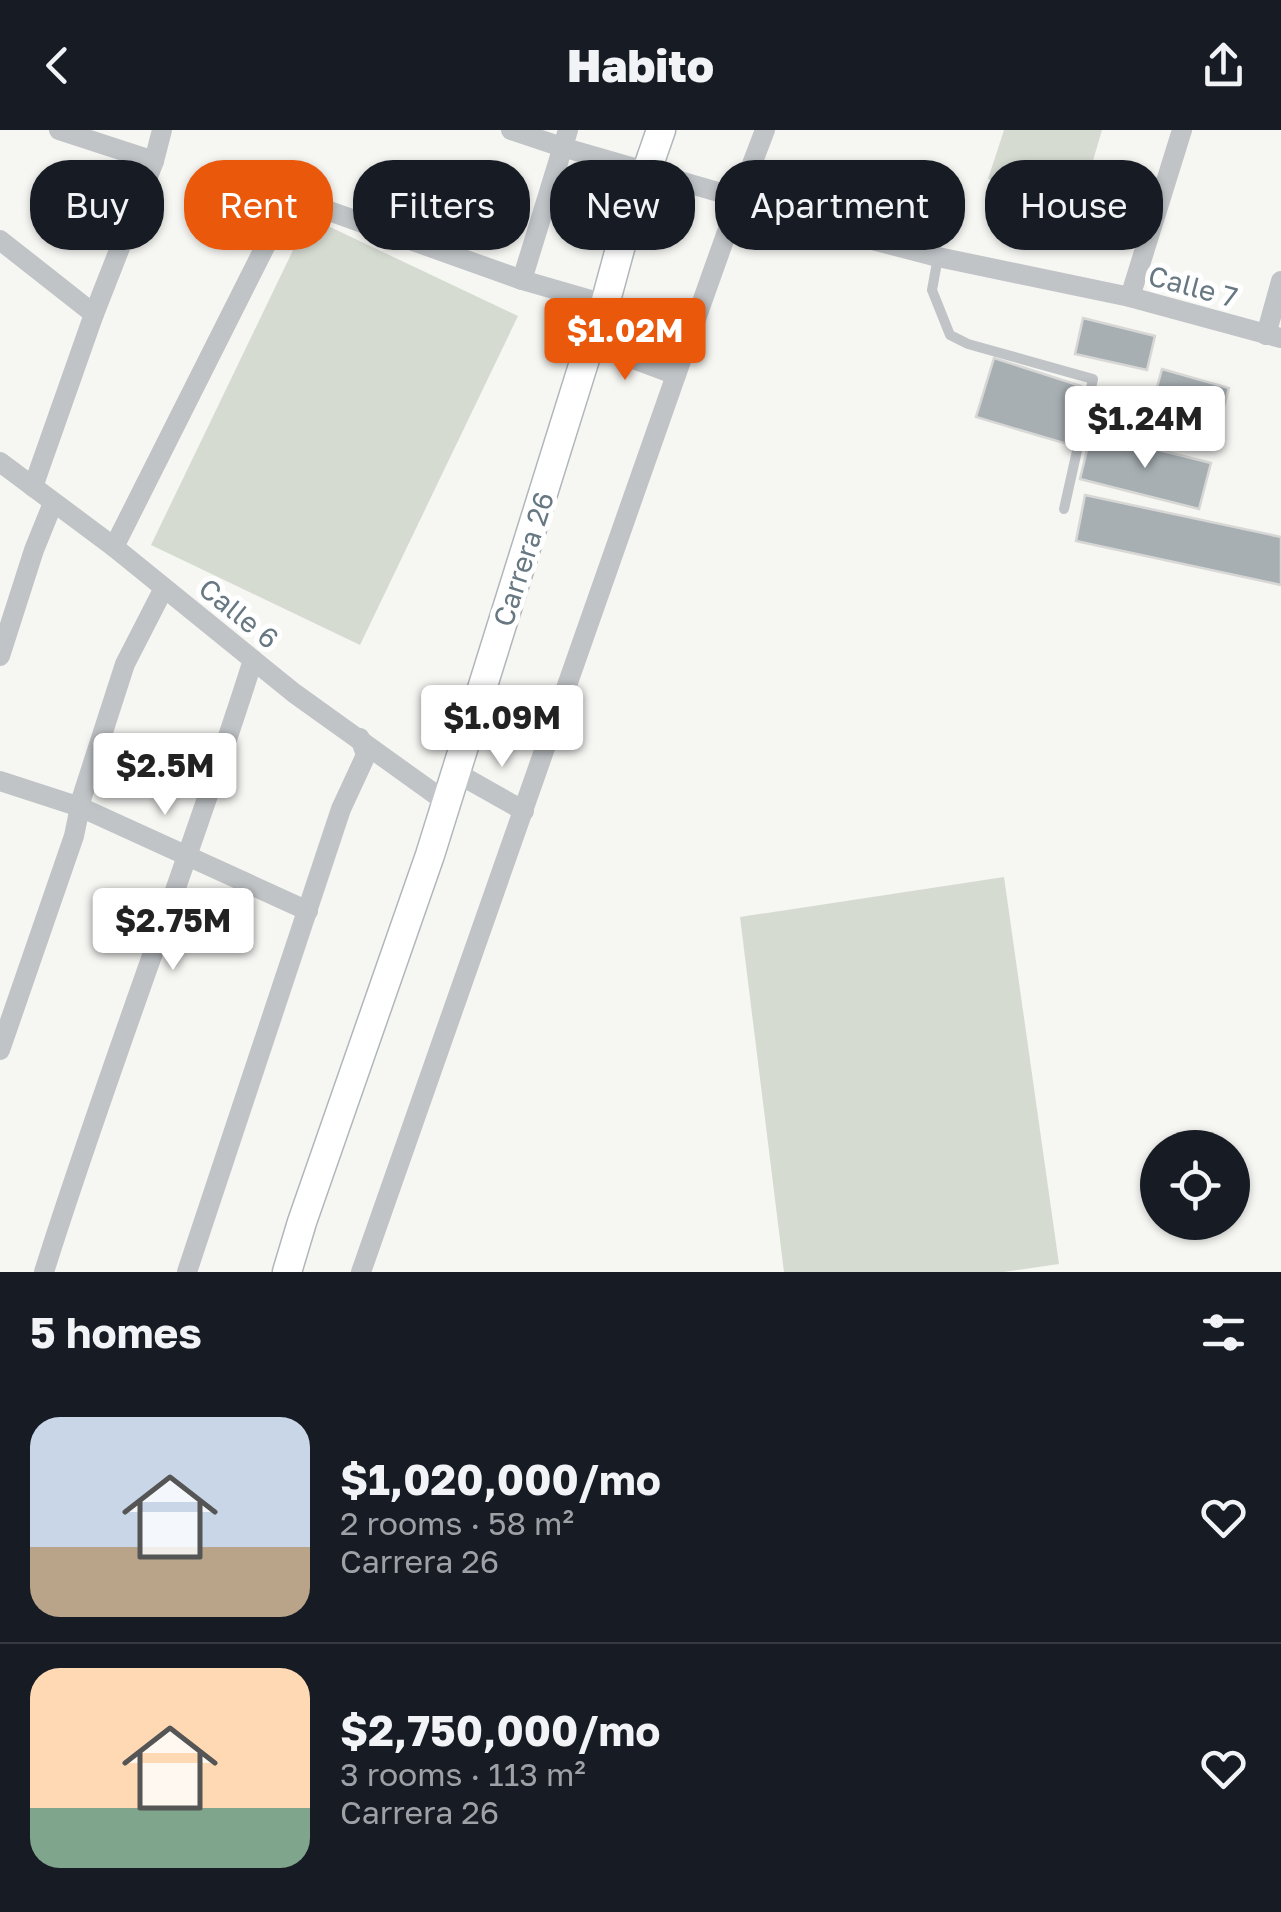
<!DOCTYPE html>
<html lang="en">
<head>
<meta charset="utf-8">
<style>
  body { margin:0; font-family:"Golos Text",sans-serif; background:#20242c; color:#f1f3f6; height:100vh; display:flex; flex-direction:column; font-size:38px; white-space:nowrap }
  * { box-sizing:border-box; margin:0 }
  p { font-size:32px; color:#9ea1a6 }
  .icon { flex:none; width:55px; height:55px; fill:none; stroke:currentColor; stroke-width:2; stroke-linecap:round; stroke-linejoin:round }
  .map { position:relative; height:1142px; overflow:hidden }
  .side { display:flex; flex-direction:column; background:#171b24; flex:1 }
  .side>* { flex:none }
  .guide { position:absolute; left:30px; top:30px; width:1222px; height:90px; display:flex; gap:20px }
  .buttons { position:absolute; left:1140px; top:1000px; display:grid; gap:20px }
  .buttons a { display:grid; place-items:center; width:110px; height:110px; border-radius:50%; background:#171b24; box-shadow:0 2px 8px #0004; font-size:50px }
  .price { position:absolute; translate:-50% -85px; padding:0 22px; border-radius:10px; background:#fff; color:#222; font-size:32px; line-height:65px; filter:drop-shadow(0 2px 5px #0008) }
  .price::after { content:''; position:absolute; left:50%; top:60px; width:30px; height:22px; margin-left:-15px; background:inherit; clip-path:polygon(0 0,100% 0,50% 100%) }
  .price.current { background:#ea580c; color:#fff }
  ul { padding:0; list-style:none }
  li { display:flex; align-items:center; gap:30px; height:250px; padding:0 30px }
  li+li { border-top:2px solid #363941 }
  li span { display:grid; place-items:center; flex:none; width:280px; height:200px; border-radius:30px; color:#555 }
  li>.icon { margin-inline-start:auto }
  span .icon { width:120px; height:120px; fill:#fffc; stroke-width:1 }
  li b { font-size:42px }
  h2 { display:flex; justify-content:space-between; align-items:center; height:120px; padding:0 30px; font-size:42px }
  .tag { padding:0 35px; border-radius:40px; background:#171b24; box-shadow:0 2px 8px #0004; font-size:35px; line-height:90px }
  .tag.current { background:#ea580c; color:#fff }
  header { display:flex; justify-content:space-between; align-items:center; height:130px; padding:0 30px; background:#171b24; font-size:45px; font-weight:800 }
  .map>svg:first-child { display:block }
  .green { fill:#d6dbd2 }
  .building { fill:#a7afb3; stroke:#d7d7d6; stroke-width:2.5 }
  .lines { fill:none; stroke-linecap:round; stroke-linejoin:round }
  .secondary-casing { stroke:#b0b6ba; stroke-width:31 }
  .lane { stroke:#c0c4c7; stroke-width:10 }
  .street { stroke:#c0c4c7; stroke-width:20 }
  .secondary { stroke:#fff; stroke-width:28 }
  .labels { text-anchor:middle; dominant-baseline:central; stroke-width:10; stroke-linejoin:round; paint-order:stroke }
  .street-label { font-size:28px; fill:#677882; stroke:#fff }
</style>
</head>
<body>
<header><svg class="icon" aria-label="back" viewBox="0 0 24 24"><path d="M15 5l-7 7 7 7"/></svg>Habito<svg class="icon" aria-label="share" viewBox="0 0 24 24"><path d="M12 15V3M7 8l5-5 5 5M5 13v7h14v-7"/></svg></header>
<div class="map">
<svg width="1281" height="1142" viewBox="0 0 1281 1142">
  <rect width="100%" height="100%" fill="#f6f6f3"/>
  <g class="green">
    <path d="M1004 0H1102L1079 78 988 49Z"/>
    <path d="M309 87 518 186 360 515 151 415Z"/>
    <path d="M1004 747 1059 1134 1004 1142H784L740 787Z"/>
  </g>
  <g class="building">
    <path d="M1083 188 1155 206 1147 240 1075 224Z"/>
    <path d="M994 228 1081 256 1067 314 976 287Z"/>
    <path d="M1162 239 1229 258 1218 297 1151 279Z"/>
    <path d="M1091 303 1211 333 1199 379 1080 349Z"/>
    <path d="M1085 365 1281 407V455L1076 411Z"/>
  </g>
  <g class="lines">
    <g class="secondary-casing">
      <path id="secondary" d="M287 1142 302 1092 430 725 590 213 605 174 621 115 661 0"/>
    </g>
    <path class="lane" d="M938 127 932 160 950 205 968 214 1093 249 1064 379"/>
    <g class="street">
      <path d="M59 0 154 31"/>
      <path d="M511 0 562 17 739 68 853 105 938 127 1130 167 1281 208"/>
      <path d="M0 110 94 184"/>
      <path d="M522 150 568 0"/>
      <path d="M1130 167 1182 0"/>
      <path d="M1266 205 1281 151"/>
      <path d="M590 213 676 245"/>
      <path d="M0 332 114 417 294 563 446 672"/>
      <path d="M33 357 94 184 154 31 162 0"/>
      <path d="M114 417 290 67 522 150 605 174"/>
      <path d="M0 526 34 420 53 373"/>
      <path d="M455 642 524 681"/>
      <path d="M0 651 80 677 308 781"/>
      <path d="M0 920 74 706 82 667 125 534 164 458"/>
      <path d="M44 1142C109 936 188 735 253 530"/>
      <path d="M187 1142 341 679 366 625 360 608"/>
      <path d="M361 1142 676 245 739 68 765 0"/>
    </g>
    <use href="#secondary" class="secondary"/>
  </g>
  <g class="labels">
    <g class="street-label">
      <text transform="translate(1193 156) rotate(15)">Calle 7</text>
      <text transform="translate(523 429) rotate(-72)">Carrera 26</text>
      <text transform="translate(239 483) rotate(39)">Calle 6</text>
    </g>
  </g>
</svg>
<div class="buttons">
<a><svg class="icon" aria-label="locate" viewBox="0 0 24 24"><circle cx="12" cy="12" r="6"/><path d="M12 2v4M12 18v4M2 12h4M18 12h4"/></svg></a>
</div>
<b class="price current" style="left:625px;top:253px">$1.02M</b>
<b class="price" style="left:1145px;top:341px">$1.24M</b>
<b class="price" style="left:502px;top:640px">$1.09M</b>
<b class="price" style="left:165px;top:688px">$2.5M</b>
<b class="price" style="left:173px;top:843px">$2.75M</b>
<div class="guide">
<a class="tag">Buy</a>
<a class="tag current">Rent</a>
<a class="tag">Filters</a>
<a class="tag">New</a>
<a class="tag">Apartment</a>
<a class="tag">House</a>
</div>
</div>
<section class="side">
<h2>5 homes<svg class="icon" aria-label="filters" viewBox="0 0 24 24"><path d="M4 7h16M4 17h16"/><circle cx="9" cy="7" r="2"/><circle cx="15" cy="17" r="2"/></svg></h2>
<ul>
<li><span style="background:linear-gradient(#c9d6e8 65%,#b9a48a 0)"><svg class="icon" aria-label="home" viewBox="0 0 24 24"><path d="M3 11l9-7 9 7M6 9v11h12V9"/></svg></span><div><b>$1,020,000/mo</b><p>2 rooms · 58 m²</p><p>Carrera 26</p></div><svg class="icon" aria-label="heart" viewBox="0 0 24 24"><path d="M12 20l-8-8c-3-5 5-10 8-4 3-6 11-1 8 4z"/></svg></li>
<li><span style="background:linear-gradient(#ffd9b3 70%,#7fa58c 0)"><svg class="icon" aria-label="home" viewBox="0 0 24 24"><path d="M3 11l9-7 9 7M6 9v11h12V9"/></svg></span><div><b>$2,750,000/mo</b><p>3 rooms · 113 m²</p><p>Carrera 26</p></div><svg class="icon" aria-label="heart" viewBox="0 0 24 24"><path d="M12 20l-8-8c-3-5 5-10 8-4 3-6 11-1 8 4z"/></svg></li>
</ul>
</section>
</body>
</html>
